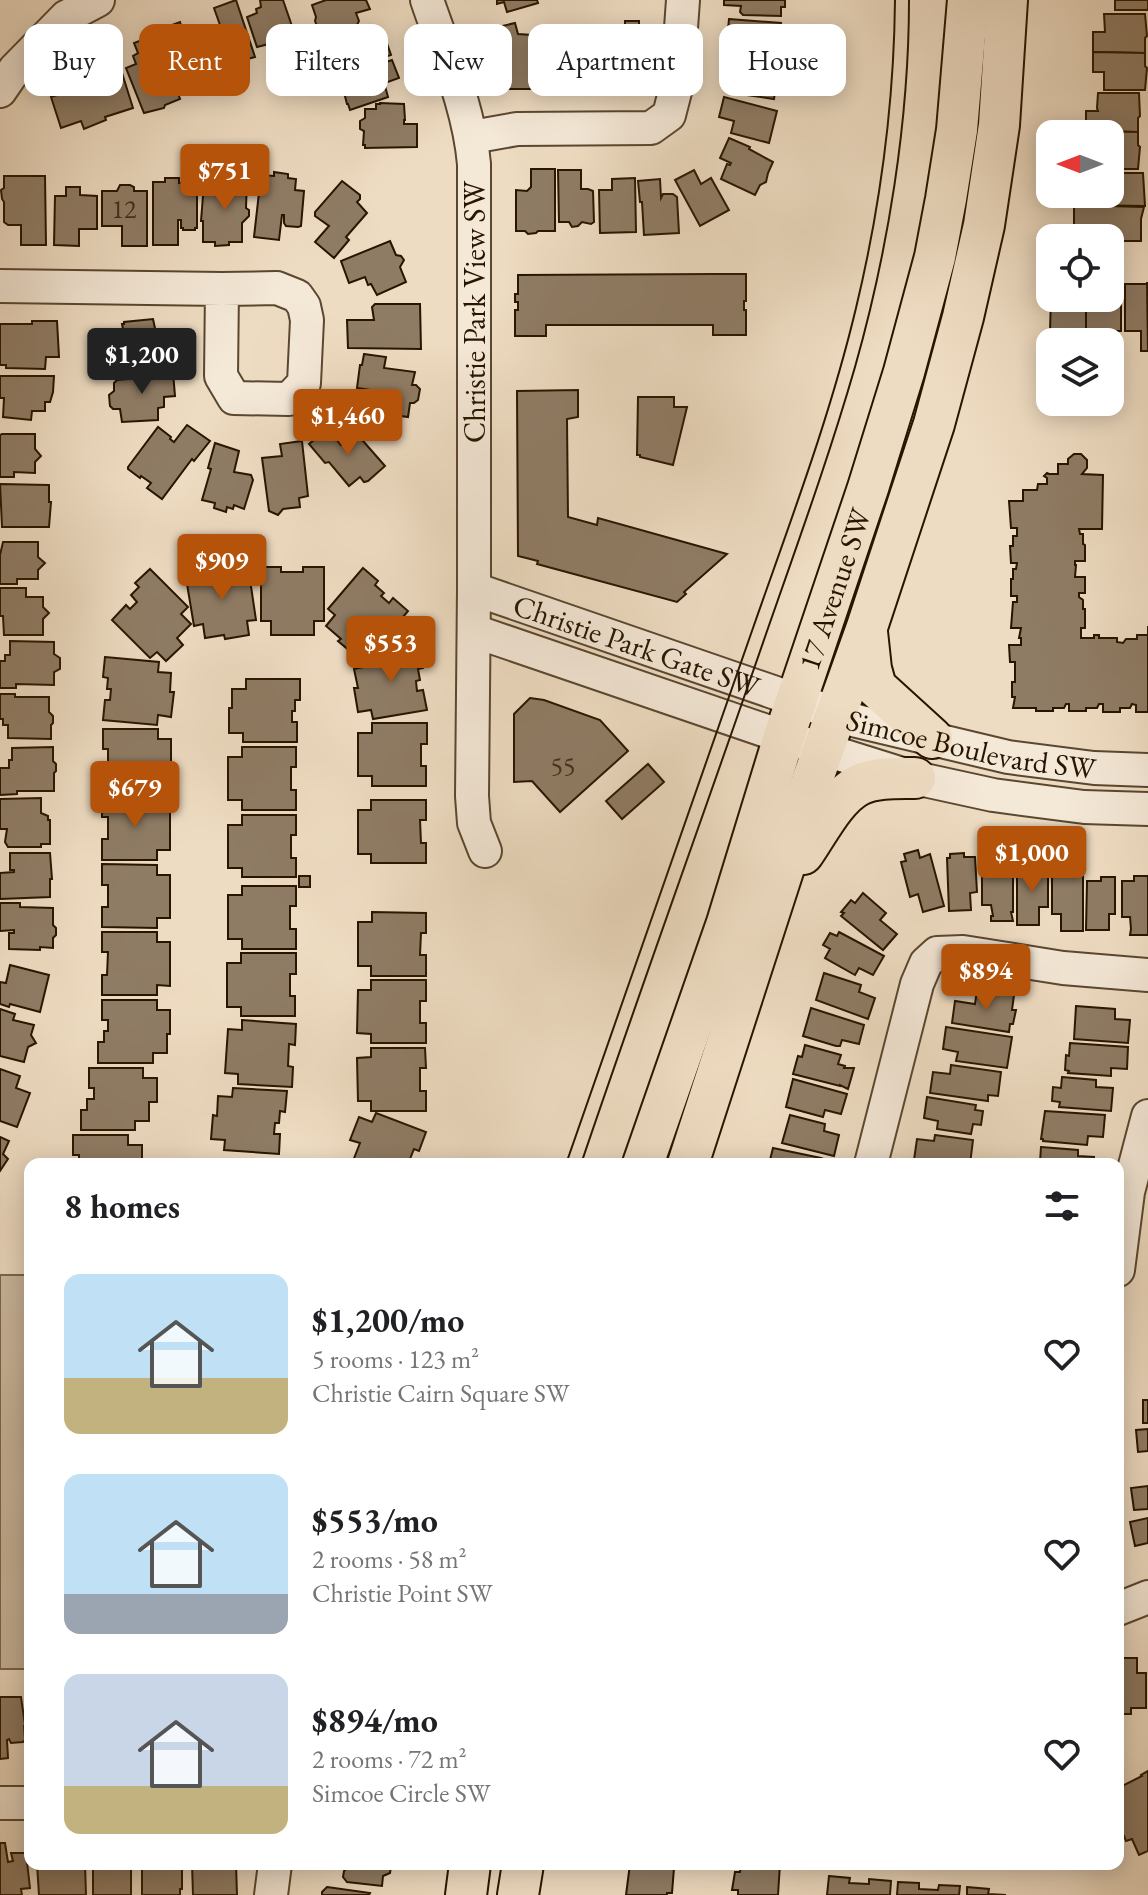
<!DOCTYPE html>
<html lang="en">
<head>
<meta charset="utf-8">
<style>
  body { margin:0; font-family:"EB Garamond",serif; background:#f6f6f6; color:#202124; height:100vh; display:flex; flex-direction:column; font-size:30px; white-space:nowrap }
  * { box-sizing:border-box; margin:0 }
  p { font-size:26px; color:#757577 }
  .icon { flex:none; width:44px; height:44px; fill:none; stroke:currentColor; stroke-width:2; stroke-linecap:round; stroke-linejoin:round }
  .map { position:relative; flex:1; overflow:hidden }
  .details { position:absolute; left:24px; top:1158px; width:1100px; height:712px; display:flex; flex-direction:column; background:#fff; border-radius:16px; box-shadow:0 4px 20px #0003 }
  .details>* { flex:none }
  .top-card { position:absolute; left:24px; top:24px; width:1100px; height:72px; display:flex; gap:16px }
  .needle { width:52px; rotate:270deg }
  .controls { position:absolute; left:1036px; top:120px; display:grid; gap:16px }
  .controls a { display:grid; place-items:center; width:88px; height:88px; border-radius:16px; background:#fff; box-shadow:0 4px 20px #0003; font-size:40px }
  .price { position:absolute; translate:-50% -68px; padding:0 18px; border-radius:8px; background:#b45309; color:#fff; font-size:26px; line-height:52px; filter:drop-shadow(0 2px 4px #0008) }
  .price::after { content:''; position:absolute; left:50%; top:48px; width:24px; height:18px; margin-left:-12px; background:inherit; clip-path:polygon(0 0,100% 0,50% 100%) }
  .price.current { background:#222; color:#fff }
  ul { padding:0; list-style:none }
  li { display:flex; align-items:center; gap:24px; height:200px; padding:0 40px }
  li span { display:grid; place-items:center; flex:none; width:224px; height:160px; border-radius:16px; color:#555 }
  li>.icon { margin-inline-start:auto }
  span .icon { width:96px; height:96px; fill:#fffc; stroke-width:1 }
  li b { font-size:34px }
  h2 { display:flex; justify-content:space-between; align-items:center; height:96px; padding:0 40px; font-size:34px }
  .tag { padding:0 28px; border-radius:16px; background:#fff; box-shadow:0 4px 20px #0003; font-size:28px; line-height:72px }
  .tag.current { background:#b45309; color:#fff }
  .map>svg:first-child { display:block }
  .green { fill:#ccbaa1; stroke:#7a6850; stroke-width:2 }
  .building { fill:#8f7c65; stroke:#281500; stroke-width:2 }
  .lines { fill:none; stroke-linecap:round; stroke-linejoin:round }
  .minor-casing { stroke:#5a4730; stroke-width:36 }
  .major-casing { stroke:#281500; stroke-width:44 }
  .minor { stroke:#f4e8d7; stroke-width:32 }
  .major { stroke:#eedcc2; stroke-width:40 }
  .tram { stroke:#281500; stroke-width:2 }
  .labels { text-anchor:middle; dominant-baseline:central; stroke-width:6; stroke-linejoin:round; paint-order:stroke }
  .number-label { font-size:26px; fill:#422f19 }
  .street-label { font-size:30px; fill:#281500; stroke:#f4e8d7 }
</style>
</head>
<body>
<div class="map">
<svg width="1148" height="1895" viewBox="0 0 1148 1895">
  <rect width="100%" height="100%" fill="#eedcc2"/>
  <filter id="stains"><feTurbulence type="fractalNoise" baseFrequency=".0025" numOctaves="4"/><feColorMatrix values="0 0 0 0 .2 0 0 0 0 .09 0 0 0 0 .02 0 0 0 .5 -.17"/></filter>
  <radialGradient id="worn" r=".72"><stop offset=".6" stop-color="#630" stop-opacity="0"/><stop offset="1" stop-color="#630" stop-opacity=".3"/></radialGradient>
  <rect class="green" x="0" y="1275" width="30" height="394"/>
  <g class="building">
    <path d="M236 0 255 57 244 60 246 65 243 72 228 76 223 74 221 69H219L207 33 209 28 220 25 214 8Z"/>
    <path d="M260 0H283L295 35 287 38 289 45 276 49 273 43 257 47 247 17 257 13 256 9 261 7Z"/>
    <path d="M326 0H366L370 9 356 13 359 21 357 25 323 38 319 27 317 26 315 21 316 17 312 5Z"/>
    <path d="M497 0H537L538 3 507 12 504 2 497 4Z"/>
    <path d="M724 0H785V7H781V16L743 15 740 12 741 6 724 5Z"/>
    <rect x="1115" y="0" width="33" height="10"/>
    <path d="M1104 14H1145L1147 36 1145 38V53L1093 52V32H1105Z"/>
    <path d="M729 19 781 23 778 56 742 53 743 41 744 40 727 39Z"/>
    <path d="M625 21H639V25H648L649 65H644V62H638V65H634V84L625 85V82L620 83V85H616L611 84V31H625Z"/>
    <path d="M180 22 185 37 202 33 215 73 209 76 206 82 199 83 193 79 177 85 158 30Z"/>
    <path d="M515 23 518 34 532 35 533 89H505L501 73H499L489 29Z"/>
    <path d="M370 25 374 39 384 35 391 55 340 73 328 39Z"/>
    <path d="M587 25H593L597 32H607V91H584V74H578V69L573 65 574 30H583Z"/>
    <path d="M537 29H570V66L561 68V92H537Z"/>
    <path d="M155 35 163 58 170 70 180 99 165 105 164 108 144 113 126 68 136 64 133 56 138 53 134 43Z"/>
    <path d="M1093 52 1145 53V66L1147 68 1145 90H1104V72H1093Z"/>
    <path d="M725 58 783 67 781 89 775 92 774 99 739 94 740 82 721 80Z"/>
    <path d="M112 59H114L120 73H122L133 108 105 117 106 120 84 129 81 121 61 128 51 97 70 91 68 87 89 79 86 70Z"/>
    <path d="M392 60 399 78 382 84 383 86H385L388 97 350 110 348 104H347L340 77Z"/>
    <path d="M1098 93H1139L1140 116 1138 118V132L1086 131V111H1098L1097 108Z"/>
    <path d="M724 97 777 111 769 143 731 133 734 121 719 117Z"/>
    <path d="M380 103 404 104 405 120H404V124H417V147L365 148V145H363L364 131 360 129V121L365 118V109H376V104H380Z"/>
    <path d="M1086 131 1138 132V145L1140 147 1138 169H1110V134H1086Z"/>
    <path d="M729 138 750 147 749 149 773 162 768 173 766 182 760 185 755 195 721 179 727 164 730 165 731 163 720 158Z"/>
    <path d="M531 169H555V231H538L536 233 528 234 525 231H516V190L527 191 531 187Z"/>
    <path d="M558 170H581V189H588L593 191 594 222 591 224 582 222 578 226 572 227 569 222H559Z"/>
    <path d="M694 170 701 184 711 178 729 210 700 226 675 180Z"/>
    <path d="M274 172 288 174V178L296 179 295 190 304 191 301 226 298 227 286 226 284 223V215H282L279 240 254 237 261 175 274 176Z"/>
    <path d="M1110 173H1143L1145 206 1077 205V194H1110Z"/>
    <path d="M4 176H45L46 245H21V225H8L4 222V202L2 199 1 190 4 188Z"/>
    <path d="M165 178H179V183H188V193H197V228H195V230H183V228H181V220H178V245H153V182H165Z"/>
    <path d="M635 178 636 232 600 233 599 190H612V179Z"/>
    <path d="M224 179H247L246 208 249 210V216L242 223V242H229V245L215 246V242H203V221H201L203 196 208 191H214V184H224Z"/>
    <path d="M660 179 661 198 663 194H673L677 197 679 233 644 235 642 202H640L638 181Z"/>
    <path d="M342 181 360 195V199L357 202 367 213 346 237 349 240 334 258 315 242 329 226 315 216V212Z"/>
    <path d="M120 185H130L134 187V191H147V246H122V226H102V191H117Z"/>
    <path d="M66 187H80V195L97 196V229H79V246L54 245 55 196H66Z"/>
    <path d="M1074 205 1144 207 1141 219V241H1110V238H1094L1093 235 1094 227H1074Z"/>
    <path d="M390 241 396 255 401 256 404 260 400 267 406 282 377 295 371 284 368 285 365 277 349 283 341 261Z"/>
    <path d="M714 274H746V301H744V310H746V335H713V325H546V336H515V310H518V302H515V294H518V275Z"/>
    <path d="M1147 282 1148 351H1141V331H1125V284H1147Z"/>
    <path d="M1110 284 1115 288V294H1119L1121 298V331H1106V342H1086V298H1110Z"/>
    <path d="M1051 298H1086V342H1066V331H1050Z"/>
    <path d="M375 304H420L421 349 348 348 347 320H374L372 307Z"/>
    <path d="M153 319 156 333H152L153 341 177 339 179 364 124 367V354H121L117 350V344L123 339 124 334 122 324H124V322Z"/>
    <path d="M32 321H57L59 357H46L45 369 6 368V365H0V324H32Z"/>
    <path d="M364 354 386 357 384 368 415 372 412 385H416L420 389 418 400 414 403H410L408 417 373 412 376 395H378V391L357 388 360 365H362Z"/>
    <path d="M173 372 175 396 164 397V407L158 408V420L122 422 120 409H113L110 406 109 395 114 391V383L117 380 140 378V374Z"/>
    <path d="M0 376H54L53 392 50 402H45V411H32L31 420 3 417 4 398H0Z"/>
    <path d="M578 390V417L567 419 568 517 597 525 598 518 727 554 684 592 686 594 677 602 537 564 538 561 518 556 517 391Z"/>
    <path d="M638 397H674V407H687L673 465 640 457V455H637Z"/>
    <path d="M187 425 210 441 194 461 192 459 162 499 147 488 151 483 141 476 140 478 128 469V467L158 427 171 437 170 439 174 442Z"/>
    <path d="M328 429 341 445 353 434H357L385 466 368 481 364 482 360 477 349 486 329 462 325 463 309 444Z"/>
    <path d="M2 434H35V449L41 456 35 462V473L14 472V477H0V435Z"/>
    <path d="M302 441 308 496 299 498 300 507 283 509 278 515 269 511 262 458 282 456 280 444Z"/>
    <path d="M215 443 239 451 234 472 251 475 253 480 244 509 234 505 233 509 227 507 226 512 214 508 215 503 202 500 211 469 208 468Z"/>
    <path d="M1074 454H1081L1087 460V468L1082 474 1103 475 1102 529H1079L1080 534H1083V544L1085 545V561H1075V565H1076L1075 577H1085V593H1079V597L1083 600V609H1085V628H1081V638H1094V635H1099V638H1117V642L1123 643 1126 639H1137V635H1148V626V712H1136V705L1132 704 1130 708H1120V712H1103V704H1099L1097 708H1086V711H1069V704H1066L1064 708H1053V711H1036V708H1013L1015 697H1012V682H1015V662H1010L1009 645H1021V638H1019L1021 628H1011L1013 602H1017V596H1011V579H1013V569H1016L1017 563H1011L1010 546H1013V536H1017V528H1011L1009 501H1023V490H1037L1038 484H1047V478L1044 476 1047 473 1049 474H1058V464H1068V459Z"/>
    <path d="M0 484 49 485V502H51L49 527H2Z"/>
    <path d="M3 542H38V557L45 563 38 570V579H17V584H0V555Z"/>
    <path d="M248 566 256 620 247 621 249 635 225 639 224 635 205 638 203 624 194 626 185 572 205 569 206 574 218 572 219 576 229 575 228 569Z"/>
    <path d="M261 567H281V572H303V567H324V621H314V635H271V621H261Z"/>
    <path d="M363 568 378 581 375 585 384 593 381 596 389 603 393 598 408 611 374 652 366 646 357 657 338 641 341 639 326 626 335 615 328 609Z"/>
    <path d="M150 569 188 607 181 614 191 624 177 638 183 645 166 661 157 652 150 658 112 620 126 605 130 609 137 602 131 595 139 587 135 583Z"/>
    <path d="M0 588H26V597H43V607L49 613 43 619V635H4L3 616H0Z"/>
    <path d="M10 641 54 642V654L60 658V669L54 672V685L16 684V688H0V661H5V655H10Z"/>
    <path d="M420 647 423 668 418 669 420 680 416 681 417 691 423 690 427 710 373 719 371 710 358 712 354 688H358L354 669 368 666 366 656Z"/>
    <path d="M105 657 159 662 158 672 171 673 170 692H174L171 717 158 715 157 725 103 720 105 700H110L111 689H107L108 678 103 677Z"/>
    <path d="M246 679H300V700H295V711H292V722H297V742H243V733H229V708H232V689H246Z"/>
    <path d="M0 694H15V697H49V712L53 716V723L51 725V739L8 738V725H3V719H0Z"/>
    <path d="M530 698 544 700 600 720 628 751 560 812 532 781 514 782V714Z"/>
    <path d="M372 723H427V744H421V766H426V786H372V776H358V733H372Z"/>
    <path d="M103 729H158V739H171V782H158V792H103V771H108V749H103Z"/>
    <path d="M53 747V761L56 764V771L54 773V791H17V794L0 795V768H9V760H12V748Z"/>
    <path d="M242 747H296V767H291V790H296V810H242V800H228V757H242Z"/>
    <path d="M648 764 664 782 622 819 606 801Z"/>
    <path d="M102 797H157V807H170V850H157V860H102V839H108V817H102Z"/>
    <path d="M41 798V813L48 816V820H50V844H41V847H8L5 842 7 829H0V799Z"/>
    <path d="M371 800H426V820H420L421 843H426V863H371V854H358V810H371Z"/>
    <path d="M242 815H296V835H291V858H296V877H242V868H228V825H242Z"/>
    <path d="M918 850 920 858 930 854 944 906 923 912 918 894 910 897 901 862 906 861 904 854Z"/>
    <path d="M10 853H50L52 879H50V897L0 899V873L14 872V870H10Z"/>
    <path d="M964 853V857H975L977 892 970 893 971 910 949 911 947 858H950V854Z"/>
    <path d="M998 862H1006L1010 867H1013V912H1011L1013 921H991V916H993L991 905H982V869H994V866Z"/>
    <path d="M102 864 157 865V875H170V918H157V928L102 927V907H108V885H102Z"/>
    <path d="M1028 864H1042V871H1048V907H1039V925H1017V871H1028Z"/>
    <path d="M1054 865H1069V873H1083V931H1061V914H1052V873H1054Z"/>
    <rect x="299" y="876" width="11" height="11"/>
    <path d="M1134 876H1148V935H1130L1131 929 1130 917H1122V881H1134Z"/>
    <path d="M1101 877H1115V914H1109V930H1086L1087 881H1101Z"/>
    <path d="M242 886H296V906H290V929H296V949H242V939H228V895H242Z"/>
    <path d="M863 893 886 913 880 920 897 934 883 950 841 916 844 913 841 912 851 900 855 903Z"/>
    <path d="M0 903H20V907L53 908V925L56 928V935L53 938V948L40 947V950L9 949V933H14V930L0 931Z"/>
    <path d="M372 912 426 913V933H421L420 955H426V976H371V966H358V922H372Z"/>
    <path d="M102 932H157V942H170V986L157 985V995H102V975H107L108 952H102Z"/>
    <path d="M839 932 884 956 873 975 859 968 855 975 825 958 830 949 823 945 830 933 837 936Z"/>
    <path d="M241 953H296V974H290V996H295V1016H241V1007H227V963H241Z"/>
    <path d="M10 965 49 975 40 1012 10 1004 9 1007 0 1004V982L6 983Z"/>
    <path d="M824 973 861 985 859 992 875 998 868 1019 816 1000Z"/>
    <path d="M371 980H426V1001H420V1023H426V1043H371V1034L357 1033 358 990H371Z"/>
    <path d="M977 990 1014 995 1012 1010H1016L1013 1024H1010L1009 1032 952 1023 955 1001 975 1004Z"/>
    <path d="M102 1000H157V1010H170V1034H167V1053H153V1063H98V1042H104V1031H108V1020H102Z"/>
    <path d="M1076 1006 1115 1009V1019L1130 1020 1128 1043 1074 1039Z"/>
    <path d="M811 1008 864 1025 859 1044 842 1040 840 1046H836L803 1036Z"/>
    <path d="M0 1009 15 1014 13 1020 34 1025 31 1035 36 1043 28 1047 24 1062 0 1056Z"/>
    <path d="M242 1020 296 1024 295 1045 289 1044 288 1066 293 1067 292 1087 238 1084V1074L225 1073 228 1029 242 1030Z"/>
    <path d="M946 1027 1012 1037 1007 1068 956 1061 958 1052 943 1049Z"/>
    <path d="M1070 1043 1128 1047 1127 1069 1111 1068V1076L1068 1073 1069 1071 1065 1070 1066 1055 1069 1056Z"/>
    <path d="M805 1045 841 1055 838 1064 845 1066 844 1068H854L848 1089 840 1085V1086L793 1074 798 1056 802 1057Z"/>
    <path d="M371 1048H425L426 1068H420V1091H426V1111H371V1101H358L357 1058 371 1057Z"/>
    <path d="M951 1065 1001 1072 998 1096 988 1095V1101L930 1093 933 1072 950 1074Z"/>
    <path d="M89 1068H143V1078H157V1102H149V1121H135V1130H81V1110H87V1099H94V1088H89Z"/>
    <path d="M0 1069 20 1076 16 1088 30 1093 17 1127 0 1121Z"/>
    <path d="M1062 1077 1096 1080V1087L1113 1088 1111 1111 1059 1107 1060 1102 1052 1101 1053 1087 1061 1088Z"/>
    <path d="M793 1079 847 1094 841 1114 825 1110 823 1117 786 1107Z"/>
    <path d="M233 1088 287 1091 285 1112 280 1111 279 1123H275L274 1134H280L279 1154 224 1150 225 1140 211 1139 213 1115 217 1116 218 1096 232 1097Z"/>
    <path d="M927 1097 976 1105 975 1110 983 1111 981 1125 973 1124 971 1134 937 1129 938 1121 924 1118Z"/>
    <path d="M1045 1111 1105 1115 1103 1137 1088 1136 1087 1145 1043 1141V1139H1041Z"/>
    <path d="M376 1113 426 1132 419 1151 414 1149 410 1159 420 1163 419 1164H361L353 1161 360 1143 350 1140 359 1117 372 1122Z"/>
    <path d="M790 1115 825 1124 824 1131 839 1135 834 1156 782 1143Z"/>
    <path d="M73 1135H128V1145H142V1164H79V1155H73Z"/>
    <path d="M935 1135 973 1140 970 1164H938L914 1160 917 1139 934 1141Z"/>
    <path d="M0 1137 9 1141 3 1154 8 1159 0 1171Z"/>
    <path d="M1041 1147 1078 1150V1156L1094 1157 1093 1164H1044V1162H1040Z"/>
    <path d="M773 1148 821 1158 829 1161V1164H769Z"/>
    <rect x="1143" y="1400" width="5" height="23"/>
    <path d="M1148 1429V1451L1138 1452 1136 1430Z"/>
    <path d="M1148 1486V1509L1134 1510 1131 1488Z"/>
    <path d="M1148 1518V1543L1135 1546 1130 1522Z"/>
    <path d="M1118 1658H1137V1673H1146V1708H1131V1714H1118Z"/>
    <path d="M0 1697H21L25 1725 24 1726 25 1740 23 1742 11 1743 9 1739 7 1740 8 1758 0 1759Z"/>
    <path d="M1148 1771V1851L1139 1855 1132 1839 1126 1841 1124 1836 1118 1839V1788L1142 1776 1141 1775Z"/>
    <path d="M0 1843H5L8 1862 13 1861 11 1853H26L30 1888 21 1889 22 1895H0Z"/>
    <path d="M37 1864H54V1867L56 1868V1864H85L86 1895H39Z"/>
    <path d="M93 1864H128L131 1867V1895H93Z"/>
    <path d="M142 1864H186V1868H182V1889H180V1895H142Z"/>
    <path d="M192 1864H236L237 1895H193Z"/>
    <path d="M329 1864H389L391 1866 390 1873 383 1876 382 1886 347 1882 343 1877 344 1871 349 1867Z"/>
    <path d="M630 1864H671V1868H674L672 1893H667V1895H626Z"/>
    <path d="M741 1864H780L778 1895H738V1890H732L735 1872H740Z"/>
    <path d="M829 1876 850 1878 849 1883 869 1884V1879L891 1881 890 1895H827Z"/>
    <path d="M898 1882 919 1883V1889L938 1890 939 1885 960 1886 959 1895H897Z"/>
    <path d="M327 1887 370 1893 369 1895H322V1892Z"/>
    <path d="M967 1887 989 1889 988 1894 1006 1895H967Z"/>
  </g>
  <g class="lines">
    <g class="minor-casing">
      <g id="minor">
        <path d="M427 0C445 53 469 107 474 164V589L472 796 474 823 485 851"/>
        <path d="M0 91 15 69 66 17 98 0"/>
        <path d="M472 137 517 129 651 128 669 115 677 84 683 0"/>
        <path d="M0 286 222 289 277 288 297 296 304 306 307 320 304 383 289 399 234 398 221 376 222 289"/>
        <path id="s1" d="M474 589 857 721 1008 757 1094 768 1148 770"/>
        <path d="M474 631 784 737 915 778 993 795 1084 807 1148 809"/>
        <path d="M871 1164 917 984 926 963 937 953 963 952 1063 968 1148 975"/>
        <path d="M1118 1270 1128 1192 1148 1116"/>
        <path d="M1118 1609 1148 1597"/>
        <path d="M0 1803H30"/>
        <path d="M271 1895 275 1864"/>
      </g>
    </g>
    <g class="major-casing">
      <g id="major">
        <path d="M867 632 871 669 876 687 932 738"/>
        <path d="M803 854C818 833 835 797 859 785 875 777 897 778 915 778"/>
        <path id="s2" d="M643 1164 727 923 784 737 868 488 904 372 935 257 946 199 957 130 968 0"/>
        <path d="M688 1164 812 781 867 627 934 424 963 317 984 225 999 125 1007 0"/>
        <path d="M466 1895 470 1864"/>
        <path d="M518 1895 523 1864"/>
      </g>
    </g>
    <use href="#minor" class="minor"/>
    <use href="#major" class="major"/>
    <g class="tram">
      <path d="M566 1164C628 985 692 807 753 628 790 522 830 417 856 308 880 208 894 103 895 0"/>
      <path d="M581 1164C641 987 705 811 766 634 797 545 829 457 855 367 888 251 909 121 909 0"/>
    </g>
  </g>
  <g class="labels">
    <g class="number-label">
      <text x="124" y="209">12</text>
      <text x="563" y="766">55</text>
    </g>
    <g class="street-label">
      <text transform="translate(474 312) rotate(-90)">Christie Park View SW</text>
      <text stroke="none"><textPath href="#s2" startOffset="606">17 Avenue SW</textPath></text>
      <text stroke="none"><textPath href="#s1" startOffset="172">Christie Park Gate SW</textPath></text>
      <text stroke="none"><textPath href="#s1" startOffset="522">Simcoe Boulevard SW</textPath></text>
    </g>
  </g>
  <rect width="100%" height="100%" filter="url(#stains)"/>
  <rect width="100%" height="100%" fill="url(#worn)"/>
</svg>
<div class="controls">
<a><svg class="needle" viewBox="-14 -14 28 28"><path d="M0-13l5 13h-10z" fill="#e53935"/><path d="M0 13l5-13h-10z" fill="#757577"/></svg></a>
<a><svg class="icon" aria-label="locate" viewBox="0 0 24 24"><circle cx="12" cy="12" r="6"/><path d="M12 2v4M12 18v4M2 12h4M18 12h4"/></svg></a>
<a><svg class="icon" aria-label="layers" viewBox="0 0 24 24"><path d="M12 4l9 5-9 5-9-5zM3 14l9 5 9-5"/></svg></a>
</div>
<b class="price" style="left:225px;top:212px">$751</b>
<b class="price current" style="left:142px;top:396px">$1,200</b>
<b class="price" style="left:348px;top:457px">$1,460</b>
<b class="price" style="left:222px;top:602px">$909</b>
<b class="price" style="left:391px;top:684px">$553</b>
<b class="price" style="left:135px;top:829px">$679</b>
<b class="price" style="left:1032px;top:894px">$1,000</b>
<b class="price" style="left:986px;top:1012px">$894</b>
<div class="top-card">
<a class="tag">Buy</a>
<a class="tag current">Rent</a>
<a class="tag">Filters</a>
<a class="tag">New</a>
<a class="tag">Apartment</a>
<a class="tag">House</a>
</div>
<section class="details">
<h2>8 homes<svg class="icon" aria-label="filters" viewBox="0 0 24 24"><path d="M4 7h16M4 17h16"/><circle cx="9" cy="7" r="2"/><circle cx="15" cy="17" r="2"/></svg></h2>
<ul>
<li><span style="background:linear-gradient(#bfe0f5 65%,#c2b280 0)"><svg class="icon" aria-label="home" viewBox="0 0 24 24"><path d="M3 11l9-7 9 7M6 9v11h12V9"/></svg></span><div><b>$1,200/mo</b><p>5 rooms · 123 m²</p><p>Christie Cairn Square SW</p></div><svg class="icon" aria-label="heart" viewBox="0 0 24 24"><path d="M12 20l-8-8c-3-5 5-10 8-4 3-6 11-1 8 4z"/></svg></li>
<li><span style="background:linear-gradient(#bfe0f5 75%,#9aa5b1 0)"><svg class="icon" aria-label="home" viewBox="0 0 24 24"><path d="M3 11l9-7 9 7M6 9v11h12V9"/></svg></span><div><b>$553/mo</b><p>2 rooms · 58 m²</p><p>Christie Point SW</p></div><svg class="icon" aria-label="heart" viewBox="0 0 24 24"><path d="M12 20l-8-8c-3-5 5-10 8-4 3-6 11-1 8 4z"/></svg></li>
<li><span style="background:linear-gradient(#c9d6e8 70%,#c2b280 0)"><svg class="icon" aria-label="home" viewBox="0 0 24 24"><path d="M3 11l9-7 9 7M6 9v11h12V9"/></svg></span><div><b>$894/mo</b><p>2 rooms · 72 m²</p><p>Simcoe Circle SW</p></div><svg class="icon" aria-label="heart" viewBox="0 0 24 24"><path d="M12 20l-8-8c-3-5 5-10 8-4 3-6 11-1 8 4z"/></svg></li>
</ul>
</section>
</div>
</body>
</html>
